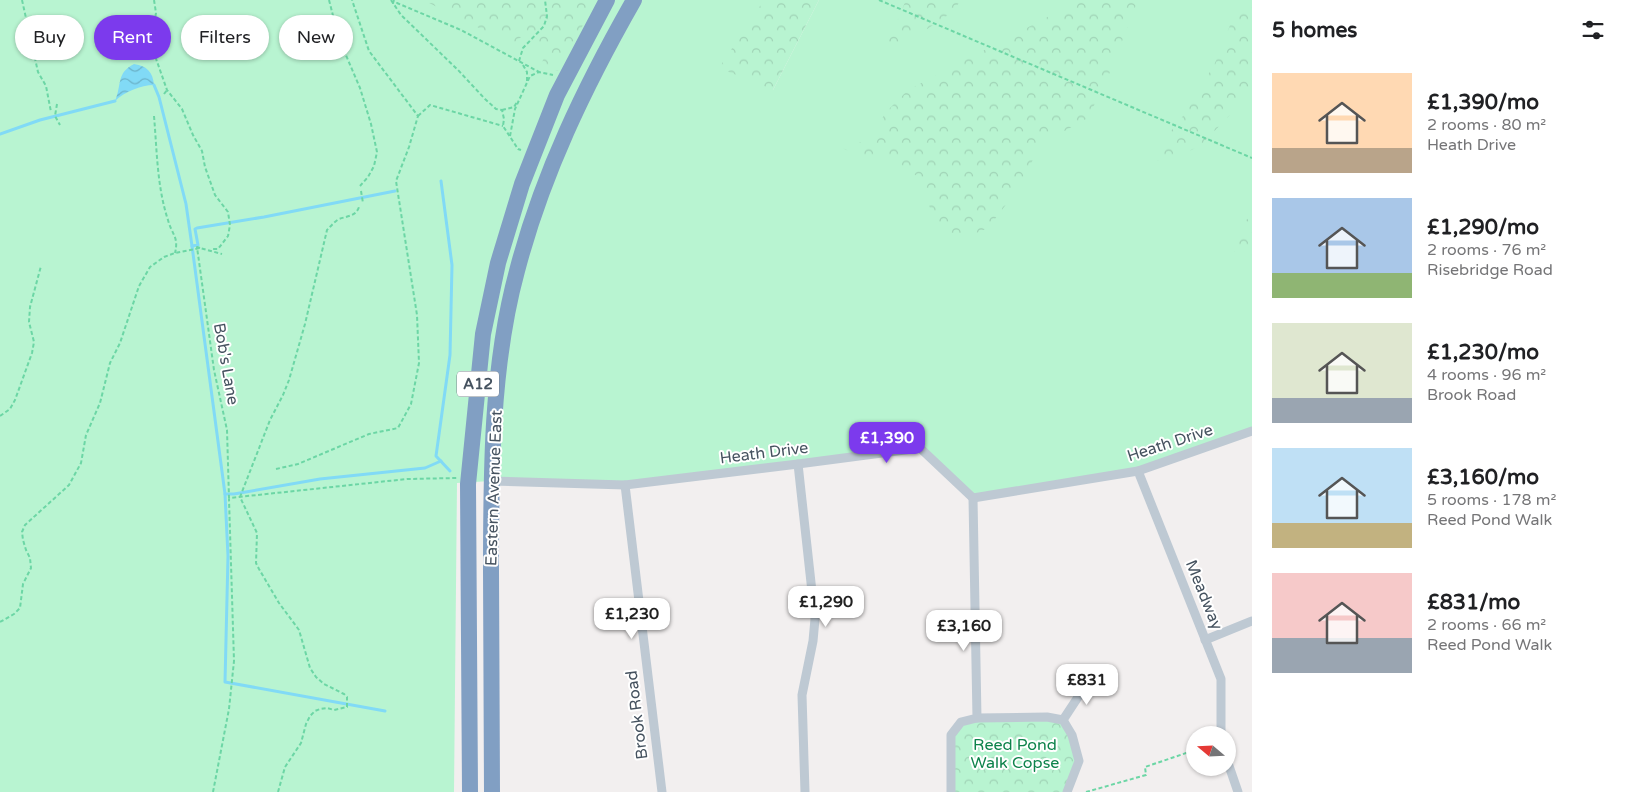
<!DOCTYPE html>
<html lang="en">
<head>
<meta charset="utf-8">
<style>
  body { margin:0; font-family:"Varela Round",sans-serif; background:#f6f6f6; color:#202124; height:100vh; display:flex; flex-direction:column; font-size:19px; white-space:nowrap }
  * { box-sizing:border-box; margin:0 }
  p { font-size:16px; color:#757577 }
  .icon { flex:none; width:28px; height:28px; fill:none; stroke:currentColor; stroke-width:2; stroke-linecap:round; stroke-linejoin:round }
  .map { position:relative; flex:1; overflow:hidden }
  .panel { display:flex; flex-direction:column; background:#fff; width:375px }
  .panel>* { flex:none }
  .hud { position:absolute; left:15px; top:15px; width:475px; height:45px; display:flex; gap:10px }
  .needle { width:32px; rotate:289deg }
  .buttons { position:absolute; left:1186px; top:726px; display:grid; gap:10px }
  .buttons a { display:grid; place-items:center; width:50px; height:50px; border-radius:50%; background:#fff; box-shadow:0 1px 4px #0004; font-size:25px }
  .price { position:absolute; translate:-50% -42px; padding:0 11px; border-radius:10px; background:#fff; color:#222; font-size:16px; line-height:32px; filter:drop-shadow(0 1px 2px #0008) }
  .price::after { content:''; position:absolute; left:50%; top:30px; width:15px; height:11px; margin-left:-8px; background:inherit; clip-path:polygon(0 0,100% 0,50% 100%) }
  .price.selected { background:#7c3aed; color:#fff }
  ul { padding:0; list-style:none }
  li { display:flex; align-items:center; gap:15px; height:125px; padding:0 20px }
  li span { display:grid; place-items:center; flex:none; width:140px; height:100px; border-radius:0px; color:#555 }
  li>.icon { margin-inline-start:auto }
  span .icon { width:60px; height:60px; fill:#fffc; stroke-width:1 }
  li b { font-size:21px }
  h2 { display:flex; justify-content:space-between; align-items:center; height:60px; padding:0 20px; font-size:21px }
  .tag { padding:0 18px; border-radius:22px; background:#fff; box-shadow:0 1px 4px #0004; font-size:18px; line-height:45px }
  .tag.selected { background:#7c3aed; color:#fff }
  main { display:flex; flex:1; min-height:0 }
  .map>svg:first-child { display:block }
  .green { fill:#b8f4d1 }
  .forest { fill:url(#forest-crowns) }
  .water { fill:url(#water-waves) }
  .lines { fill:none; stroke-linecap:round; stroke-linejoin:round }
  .stream { stroke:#81daf6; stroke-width:3 }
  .path { stroke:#6cd6a5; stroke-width:2; stroke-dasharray:4 2.5; stroke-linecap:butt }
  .street { stroke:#bec9d3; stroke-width:9 }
  .highway { stroke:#819fc3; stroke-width:16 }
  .labels { text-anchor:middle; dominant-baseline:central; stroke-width:4; stroke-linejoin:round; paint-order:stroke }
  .shield { fill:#fff; stroke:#7d868f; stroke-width:1 }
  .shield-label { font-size:15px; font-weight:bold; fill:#45525f }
  .street-label { font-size:16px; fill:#45525f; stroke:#fff }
  .park-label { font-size:16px; fill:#0d834b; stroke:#fff }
</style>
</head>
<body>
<main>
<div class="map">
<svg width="1252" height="792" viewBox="0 0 1252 792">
  <defs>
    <pattern id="forest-crowns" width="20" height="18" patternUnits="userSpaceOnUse" patternTransform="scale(1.25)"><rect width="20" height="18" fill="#b8f4d1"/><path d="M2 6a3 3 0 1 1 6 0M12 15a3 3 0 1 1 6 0" fill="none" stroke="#a0d3b6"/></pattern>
    <pattern id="water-waves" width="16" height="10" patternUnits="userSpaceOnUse" patternTransform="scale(1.25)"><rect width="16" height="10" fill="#81daf6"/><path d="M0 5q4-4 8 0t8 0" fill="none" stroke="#6bb3ca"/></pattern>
  </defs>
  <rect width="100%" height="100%" fill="#f2efef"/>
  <path class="green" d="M0 0H766L773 90 819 0H1252V431L1138 471 973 498 920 448 625 485 491 481 457 483 454 792H0Z"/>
  <g class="forest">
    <path d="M423 0H596L559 71 540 66 546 54 531 29 515 42 487 32Z"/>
    <path d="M764 0H819L773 90 719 68Z"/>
    <path d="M906 0H962L948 15 911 40 871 49 895 26Z"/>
    <path d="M1080 0H1138L1110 72 1088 118 1041 144 1018 189 988 228 972 235 938 234 921 179 893 159 868 160 842 148 871 139 885 113 908 90Z"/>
    <path d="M1240 0H1252V92L1200 146 1164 163 1150 157 1187 111 1215 63Z"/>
    <path d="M1252 215V266L1234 251 1245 221Z"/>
    <path d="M1063 720 1079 761 1067 792H951V735L961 722Z"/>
  </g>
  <path class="water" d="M134 64C147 66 153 72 154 85 141 85 124 92 115 101 122 85 116 73 134 64Z"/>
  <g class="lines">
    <g class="stream">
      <path d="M154 85 159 97 186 204 192 246 198 245 195 229 197 228 264 217 395 191"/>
      <path d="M0 134 40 120 115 101"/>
      <path d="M441 181 452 265 450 355 436 456 450 471"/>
      <path d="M192 246 225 494H234L320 479 425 468 441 461"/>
      <path d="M225 494 228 556 225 682 385 711"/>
    </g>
    <g class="path">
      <path d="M22 0 38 72 46 86 51 112"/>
      <path d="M154 0 156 13 151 41 154 53 167 90 182 109 193 135 202 151 205 167 215 195 228 212 230 225 228 236 218 249H211"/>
      <path d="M329 0 339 39 360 88 371 124 377 152 374 166 368 177 360 186"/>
      <path d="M391 0 401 15 458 70 485 99 496 109 502 110 504 119 503 126 518 149 521 150"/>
      <path d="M394 0 393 3H397L461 30 539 72"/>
      <path d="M879 0 1252 158"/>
      <path d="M519 61 523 48 544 26 547 16 545 0"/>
      <path d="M523 65 527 72V82"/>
      <path d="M164 94 167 90"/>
      <path d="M57 104 55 116 60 125"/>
      <path d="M502 110 514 107 517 102"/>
      <path d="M154 116C157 151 157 187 168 220 172 235 179 237 175 253"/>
      <path d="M418 116 430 105 503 126"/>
      <path d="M510 136 515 109 530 76 539 72 553 75"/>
      <path d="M361 191 363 203"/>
      <path d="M200 248 197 247 214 370 227 430 229 498 407 479 457 478"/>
      <path d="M0 416 10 409 15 400 32 353 34 342 29 322 30 307 41 266"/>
      <path d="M276 469 298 464 369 434 398 428 411 404 419 363 417 315 396 181 409 147 418 116 369 51 352 0"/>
      <path d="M0 622 14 614 20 608 23 584 31 568 30 558 26 550 23 540 22 532 25 525 69 485 81 463 86 435 100 403 110 363 120 343 139 286 150 267 164 257 175 253 200 248 222 254"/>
      <path d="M213 792 229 709 234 661 229 499"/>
      <path d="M278 792 285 767 301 743 306 724 310 716 315 711 320 709 327 708 334 710 347 707V697L344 694 324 684 316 677 310 668 299 630 279 603 259 569 256 563 257 533 240 497 270 420 283 395 289 380 305 324 327 230C331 226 334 222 339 219 348 216 356 216 359 207"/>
      <path d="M1086 792 1146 775 1145 767 1195 750"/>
    </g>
    <g class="street">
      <path d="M798 464 815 619 813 641 802 695 805 792"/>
      <path d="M1138 471 1221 679V735"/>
      <path d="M491 481 625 485 798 464 920 448 973 498 1138 471 1252 431"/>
      <path d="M625 485 662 792"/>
      <path d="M1205 640 1252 621"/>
      <path d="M977 718 1047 717 1063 720 1072 735 1079 761 1067 792"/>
      <path d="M1063 720 1082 691 1095 680"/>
      <path d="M1228 763 1238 792"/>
      <path d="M951 792V735L961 722 977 718 973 498"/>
    </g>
    <g class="highway">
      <path d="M470 792 468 484 483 334 498 263 522 184 557 95 607 0"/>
      <path d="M492 792C491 718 491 644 491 570 491 473 491 366 517 271 542 175 585 86 634 0"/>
    </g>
  </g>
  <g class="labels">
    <rect class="shield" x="457" y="371.5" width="42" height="25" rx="4"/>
    <g class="shield-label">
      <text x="478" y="384">A12</text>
    </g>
    <g class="street-label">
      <text transform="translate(226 364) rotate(80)">Bob's Lane</text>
      <text transform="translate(1170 443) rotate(-18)">Heath Drive</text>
      <text transform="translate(764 453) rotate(-7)">Heath Drive</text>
      <text transform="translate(494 488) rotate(-88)">Eastern Avenue East</text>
      <text transform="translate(1204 595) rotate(68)">Meadway</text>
      <text transform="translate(637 715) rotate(-97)">Brook Road</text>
    </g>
    <g class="park-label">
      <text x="1015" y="745">Reed Pond<tspan x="1015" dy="18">Walk Copse</tspan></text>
    </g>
  </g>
</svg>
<div class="buttons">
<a><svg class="needle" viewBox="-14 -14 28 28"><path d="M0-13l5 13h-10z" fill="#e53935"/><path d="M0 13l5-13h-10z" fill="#757577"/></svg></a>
</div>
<b class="price selected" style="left:887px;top:464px">£1,390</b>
<b class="price" style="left:826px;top:628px">£1,290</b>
<b class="price" style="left:632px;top:640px">£1,230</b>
<b class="price" style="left:964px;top:652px">£3,160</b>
<b class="price" style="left:1087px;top:706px">£831</b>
<div class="hud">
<a class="tag">Buy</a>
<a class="tag selected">Rent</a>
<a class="tag">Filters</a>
<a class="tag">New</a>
</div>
</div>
<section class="panel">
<h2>5 homes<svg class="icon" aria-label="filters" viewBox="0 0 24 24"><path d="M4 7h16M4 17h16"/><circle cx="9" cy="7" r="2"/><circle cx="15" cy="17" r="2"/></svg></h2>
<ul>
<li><span style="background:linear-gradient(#ffd9b3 75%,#b9a48a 0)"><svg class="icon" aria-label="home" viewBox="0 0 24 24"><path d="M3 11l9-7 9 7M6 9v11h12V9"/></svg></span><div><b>£1,390/mo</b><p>2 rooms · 80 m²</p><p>Heath Drive</p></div></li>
<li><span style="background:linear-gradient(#a9c7e8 75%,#8fb573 0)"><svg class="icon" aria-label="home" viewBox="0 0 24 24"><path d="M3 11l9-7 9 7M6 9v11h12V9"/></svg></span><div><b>£1,290/mo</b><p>2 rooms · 76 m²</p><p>Risebridge Road</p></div></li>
<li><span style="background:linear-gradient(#dfe7d0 75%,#9aa5b1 0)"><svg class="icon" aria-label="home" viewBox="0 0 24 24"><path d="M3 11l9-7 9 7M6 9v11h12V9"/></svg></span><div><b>£1,230/mo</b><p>4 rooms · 96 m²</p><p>Brook Road</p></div></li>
<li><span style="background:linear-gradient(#bfe0f5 75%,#c2b280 0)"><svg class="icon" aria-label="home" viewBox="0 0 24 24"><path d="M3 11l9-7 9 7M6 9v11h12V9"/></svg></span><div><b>£3,160/mo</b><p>5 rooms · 178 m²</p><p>Reed Pond Walk</p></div></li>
<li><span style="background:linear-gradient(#f6c9c9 65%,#9aa5b1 0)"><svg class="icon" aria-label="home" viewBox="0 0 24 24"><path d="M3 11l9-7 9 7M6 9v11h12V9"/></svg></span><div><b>£831/mo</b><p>2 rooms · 66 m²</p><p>Reed Pond Walk</p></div></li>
</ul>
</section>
</main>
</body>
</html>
